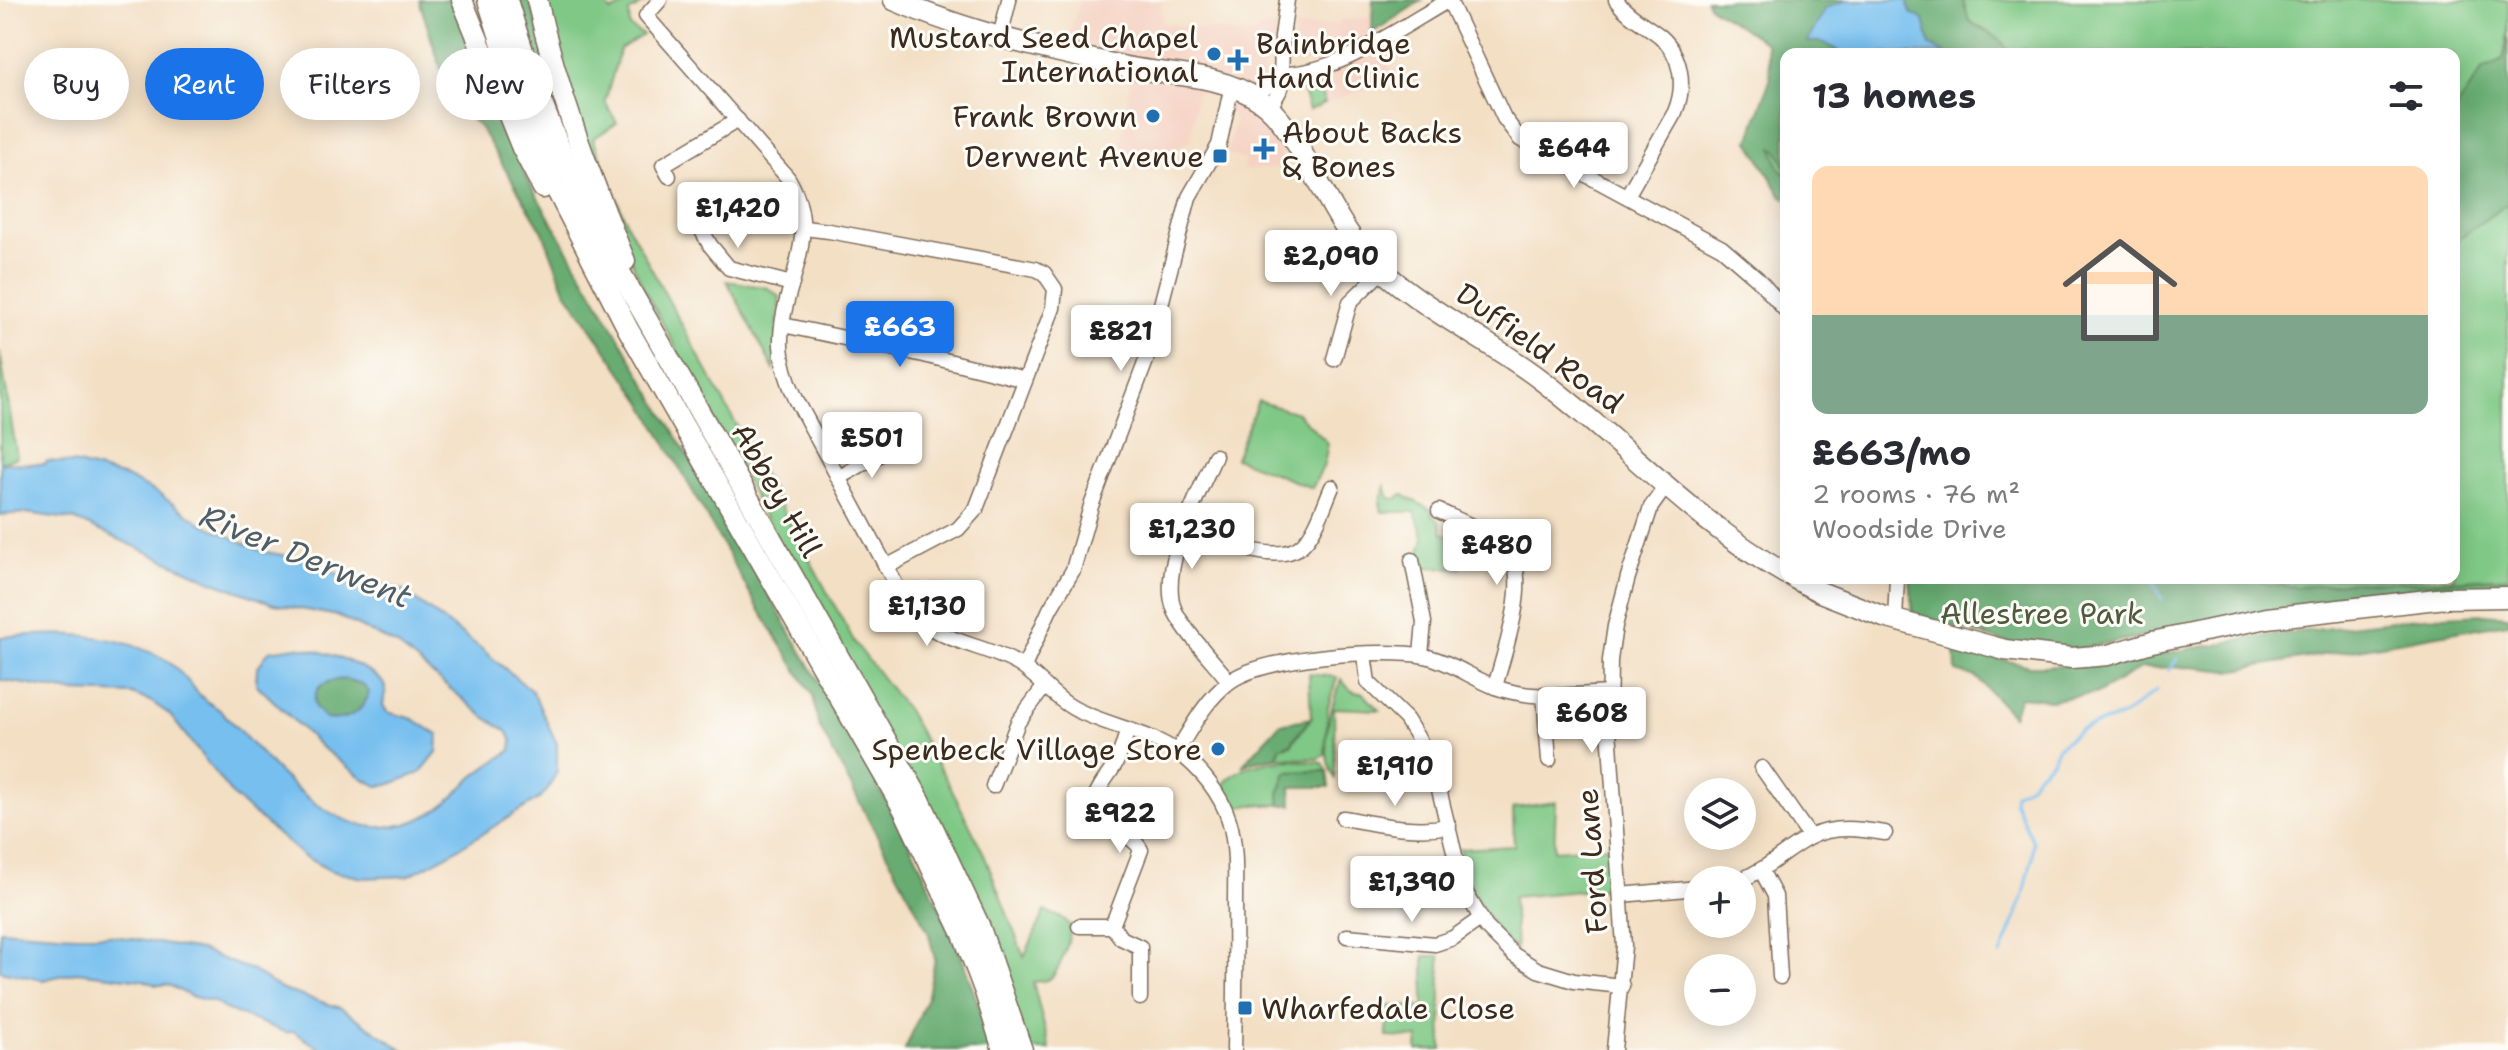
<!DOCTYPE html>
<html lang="en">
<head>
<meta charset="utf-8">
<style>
  body { margin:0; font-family:"Shantell Sans",sans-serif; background:#f7f7f7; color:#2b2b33; height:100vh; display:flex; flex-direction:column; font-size:30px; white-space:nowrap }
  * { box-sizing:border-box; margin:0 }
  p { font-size:26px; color:#7c7c81 }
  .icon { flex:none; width:44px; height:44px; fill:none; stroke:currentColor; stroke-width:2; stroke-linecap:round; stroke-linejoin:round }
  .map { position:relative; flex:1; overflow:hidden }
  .sheet { position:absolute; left:1780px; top:48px; width:680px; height:536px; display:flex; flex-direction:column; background:#fff; border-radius:16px; box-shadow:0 4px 20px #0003 }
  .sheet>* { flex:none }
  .top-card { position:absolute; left:24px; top:48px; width:760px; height:72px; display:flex; gap:16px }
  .fabs { position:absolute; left:1684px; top:778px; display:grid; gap:16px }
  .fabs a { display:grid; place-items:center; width:72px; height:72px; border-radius:50%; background:#fff; box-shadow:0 4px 20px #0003; font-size:40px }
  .price { position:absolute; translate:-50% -68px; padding:0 18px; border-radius:8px; background:#fff; color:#222; font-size:26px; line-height:52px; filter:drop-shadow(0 2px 4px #0008) }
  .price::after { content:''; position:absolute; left:50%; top:48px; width:24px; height:18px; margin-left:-12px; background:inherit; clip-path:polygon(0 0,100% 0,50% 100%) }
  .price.on { background:#1a73e8; color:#fff }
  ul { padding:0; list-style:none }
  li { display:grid; align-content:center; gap:16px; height:424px; padding:0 32px }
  li span { display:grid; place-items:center; height:248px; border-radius:16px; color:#555 }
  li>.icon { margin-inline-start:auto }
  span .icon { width:144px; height:144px; fill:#fffc; stroke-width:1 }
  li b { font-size:34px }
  h2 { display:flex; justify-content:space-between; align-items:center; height:96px; padding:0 32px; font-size:34px }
  .chip { padding:0 28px; border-radius:36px; background:#fff; box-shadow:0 4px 20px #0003; font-size:28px; line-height:72px }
  .chip.on { background:#1a73e8; color:#fff }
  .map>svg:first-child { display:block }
  .built { fill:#f5d2c2 }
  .green { fill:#7fc885; stroke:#5d7952; stroke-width:2 }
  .forest { fill:#67ac72; stroke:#516b48; stroke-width:2 }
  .water { fill:#77bfef; stroke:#597486; stroke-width:2; fill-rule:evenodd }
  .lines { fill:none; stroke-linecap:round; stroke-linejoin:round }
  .stream { stroke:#77bfef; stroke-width:3 }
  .minor-casing { stroke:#7b6958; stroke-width:17 }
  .highway-casing { stroke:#7b6958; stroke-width:23 }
  .minor { stroke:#fff; stroke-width:14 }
  .highway { stroke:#fff; stroke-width:20 }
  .poi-dot { fill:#1f6fb2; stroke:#fdfcf7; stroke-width:3 }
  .labels { text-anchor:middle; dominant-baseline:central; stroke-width:6; stroke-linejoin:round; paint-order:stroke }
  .poi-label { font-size:30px; fill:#3b2a1e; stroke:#fdfcf7; text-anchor:end }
  .street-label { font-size:30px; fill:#3b2a1e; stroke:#fdfcf7 }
  .park-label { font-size:30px; fill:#4f593d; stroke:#fdfcf7 }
  .water-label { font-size:32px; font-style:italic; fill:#505e67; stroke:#fdfcf7 }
</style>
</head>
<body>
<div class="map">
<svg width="2508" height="1050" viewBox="0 0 2508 1050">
  <rect width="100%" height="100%" fill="#fdfcf7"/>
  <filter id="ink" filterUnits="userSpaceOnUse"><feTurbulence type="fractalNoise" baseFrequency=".0125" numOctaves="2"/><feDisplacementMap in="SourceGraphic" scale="16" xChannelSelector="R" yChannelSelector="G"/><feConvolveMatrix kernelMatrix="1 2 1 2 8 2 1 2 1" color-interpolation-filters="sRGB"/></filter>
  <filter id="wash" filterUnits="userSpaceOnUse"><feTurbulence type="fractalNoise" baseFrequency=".006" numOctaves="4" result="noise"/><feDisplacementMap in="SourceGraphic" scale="32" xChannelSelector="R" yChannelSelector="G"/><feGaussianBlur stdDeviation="1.8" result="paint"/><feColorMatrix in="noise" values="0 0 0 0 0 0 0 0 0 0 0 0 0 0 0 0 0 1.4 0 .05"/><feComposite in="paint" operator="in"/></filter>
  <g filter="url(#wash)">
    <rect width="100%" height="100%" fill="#f3dfc4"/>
    <g class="built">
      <path d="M1080 0H1157L1162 1 1163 23 1253 35 1261 27 1279 29 1277 51 1257 49 1254 51 1253 61 1264 63 1263 75 1275 78 1282 168 1243 170 1245 159 1227 154 1235 120 1219 97 1197 91 1191 140 1138 170 1131 166 1121 145 1133 60 1108 55 1068 39Z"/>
      <path d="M1370 17 1373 53 1383 48 1393 78 1327 103 1314 62 1301 64 1293 58 1295 27 1338 24 1340 20Z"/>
    </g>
    <g class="green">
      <path d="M541 0H604L611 12 636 0H650L629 12 630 27 643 35 620 49 605 102 617 123 593 139 627 224 855 643 907 710 951 788 983 852 1024 957 1045 911C1051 914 1064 917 1068 923 1075 932 1059 970 1052 977 1047 982 1039 981 1033 982L1050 1050H1029L730 448 643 287 603 196Z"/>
      <path d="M1706 0H2508V587L1913 614 1910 578H2454V54H1786V199L1781 195 1749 141 1771 77 1766 43 1709 6Z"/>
      <path d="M1317 81 1325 103 1309 110 1302 89 1303 85Z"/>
      <path d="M727 281 768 288 780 297 774 370Z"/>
      <path d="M0 352 17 457 0 463Z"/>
      <path d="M1258 401 1297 413 1328 443 1324 465 1312 488 1235 458Z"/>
      <path d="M1385 486 1389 498 1396 499 1403 495 1433 511 1432 515 1439 521 1443 534 1454 536 1457 532C1474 532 1494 552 1508 563L1462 559 1461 568 1420 567 1418 558 1424 538 1415 512H1382L1380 502Z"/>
      <path d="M1309 674 1337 677 1328 707 1325 754 1319 759 1276 758 1281 747 1291 745 1311 718Z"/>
      <path d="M1341 679C1348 688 1352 694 1363 693L1379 710 1334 708 1335 778C1317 752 1331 707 1341 679Z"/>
      <path d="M1289 760 1323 763 1327 771 1286 772 1279 794 1280 805H1251L1236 808 1223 785C1239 764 1264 762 1289 760Z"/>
      <path d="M1556 802 1554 850 1609 846 1612 888 1513 897 1516 949 1500 936 1467 883 1460 849 1514 846 1513 808Z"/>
      <path d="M1424 956H1440L1442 1050H1417L1418 1038 1387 1037V1006H1424Z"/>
    </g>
    <g class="forest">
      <path d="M419 0H452L485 88 528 181 843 723 916 856 962 958 989 1035 992 1050H905L928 995 935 959 928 931 818 724 813 696 757 606 643 403 565 290 543 232 481 129 450 98Z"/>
      <path d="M519 0H530L570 141 572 158 538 69Z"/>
      <path d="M1373 0H1422L1372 33Z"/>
      <path d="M1706 0H1847L1826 9 1808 42H1823L1839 51V54H1786V168L1777 150 1773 148 1779 168 1786 175V199L1781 195 1749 141 1771 77 1766 43 1709 6Z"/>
      <path d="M1907 0H1963L1969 21 2000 39 2006 48 2011 52 2024 49 2035 54H1947L1930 46 1924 20 1911 13Z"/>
      <path d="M2508 33V203L2454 242V111L2483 69 2503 60Z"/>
      <path d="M2508 577V587L2282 611 2082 648 2038 649 2018 646 1913 614 1910 578H2252L2269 585 2300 587 2353 582H2437Z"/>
      <path d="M2483 614 2508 616V623L2230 671 2190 667 2141 668 2098 693 2051 700 2020 697 2013 716 1976 677 1956 671 1955 648 2029 666H2095L2256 637 2425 617Z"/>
      <path d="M345 679 363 684 369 692C365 712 345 722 326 719L315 707C311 685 327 680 345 679Z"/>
      <path d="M1311 718 1293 740V743L1281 747 1276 758 1254 761 1242 766 1280 724Z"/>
      <path d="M1327 771 1329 787H1291L1292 805H1280L1279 794 1286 772Z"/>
    </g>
    <g class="water">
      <path d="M1847 0H1907L1911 13 1924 20 1930 46 1947 54H1839V51L1823 42H1807L1826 8Z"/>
      <path d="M47 461 78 464 126 477 156 492 201 523 261 551 308 560 357 583 372 581 403 591 478 646 533 692 557 744V771L547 791 537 800 449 854 408 876 363 878 331 871 303 856 234 797 169 714 150 701 132 694 72 692 0 680V637C56 632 117 631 167 661 182 670 191 688 205 700 211 705 219 708 224 714 276 768 343 862 430 814 450 803 456 792 471 779 483 768 498 760 511 750L512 741 507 731 486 718 397 645 338 616 274 604 214 582 76 520 26 513 0 515V463L45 464Z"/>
      <path d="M297 647C320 650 374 666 386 687L383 705 387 712 413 719 438 735 437 752 420 773 388 785 377 786 362 778 321 747 256 684 257 668 269 651ZM345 679 363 684 369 692C365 712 345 722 326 719L315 707C311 685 327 680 345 679Z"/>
      <path d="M0 930 73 935H108L200 950 253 971 283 990 341 1008 403 1050H322L293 1031 287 1033 225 1009 214 1002 190 996 169 985H156L143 980 76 972 43 980 0 971Z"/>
    </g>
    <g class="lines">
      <g class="stream">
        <path d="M2151 578 2162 599"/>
        <path d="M2169 671 2177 659"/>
        <path d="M2001 955 2023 898 2032 859 2033 842 2014 801 2015 793 2030 785 2038 773 2053 760 2057 748 2079 730 2123 716 2157 690"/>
      </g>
    </g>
  </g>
  <g filter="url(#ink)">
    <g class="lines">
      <g class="minor-casing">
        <g id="minor">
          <path d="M660 0 646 16 788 178C825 240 779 284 781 346 782 365 788 382 796 399L909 609C937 643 980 643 1016 663 1037 674 1051 696 1073 708 1106 726 1148 731 1179 753 1200 768 1221 794 1229 820 1237 846 1235 877 1235 904 1236 953 1235 1001 1234 1050"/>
          <path d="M1449 0 1504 118 1520 139 1722 248 1758 279 1786 311"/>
          <path d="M1616 0C1628 17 1645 24 1660 36 1682 55 1686 86 1675 112L1627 196"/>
          <path d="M1000 37 1009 0"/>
          <path d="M1282 74C1336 75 1403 26 1449 0"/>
          <path d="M1255 97C1263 87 1274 84 1282 74"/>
          <path d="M1270 108 1281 88 1282 37 1287 0"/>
          <path d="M669 176 663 165 738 120"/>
          <path d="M690 209 710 245 729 268 792 284"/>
          <path d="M804 228 829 231 1036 269 1044 273 1055 289 1053 308 976 509 958 529 886 567"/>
          <path d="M783 325 924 355 1025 380"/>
          <path d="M1334 359 1350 302 1383 270"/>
          <path d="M1215 456C1199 494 1157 570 1175 611 1185 632 1214 662 1229 681"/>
          <path d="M838 478 887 450"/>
          <path d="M1439 511C1462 522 1493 533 1509 553 1531 580 1503 655 1495 687"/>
          <path d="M1186 525C1215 536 1278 571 1304 543 1317 529 1324 505 1332 487"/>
          <path d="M1412 560 1424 622 1421 655"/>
          <path d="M1895 620 1897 578"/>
          <path d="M1364 655 1368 682 1406 719 1432 761 1463 888 1486 927 1514 955 1538 970 1574 981 1622 986"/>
          <path d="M1024 667 1050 609 1073 570 1091 506 1147 358 1189 197 1219 145 1232 85"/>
          <path d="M1544 694 1549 760"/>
          <path d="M1127 731C1124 742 1121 755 1114 766 1103 785 1080 804 1106 825 1118 835 1133 835 1141 850L1112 926 1121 938 1140 947V998"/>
          <path d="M1177 751C1192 727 1205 701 1228 683 1261 656 1383 648 1425 656 1452 662 1473 679 1498 688 1532 700 1572 695 1608 693"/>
          <path d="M1762 768 1810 837"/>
          <path d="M993 786 1018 722 1044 687"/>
          <path d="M1343 818C1379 824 1412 833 1449 826"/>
          <path d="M1761 870 1775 896 1780 977"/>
          <path d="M1740 880C1767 870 1785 850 1810 837 1834 825 1860 829 1885 833"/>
          <path d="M1621 895 1698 888"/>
          <path d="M1079 926H1112"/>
          <path d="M1347 936 1435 944 1453 938 1480 919"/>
          <path d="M1614 1050 1624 946 1609 729 1610 660 1615 626 1628 577 1651 507 1666 486"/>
        </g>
      </g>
      <g class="highway-casing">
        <g id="highway">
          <path d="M462 0 522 148 543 188"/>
          <path d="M488 0 518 95 555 187 628 329 904 810 963 934 985 992 1003 1050"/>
          <path d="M507 0C530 79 560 153 595 228L920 800 979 925 1022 1050"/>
          <path d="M537 0C558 93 589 173 625 261"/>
          <path d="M894 0C967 32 1047 50 1126 67 1171 76 1219 73 1259 100 1299 126 1327 213 1364 253 1411 304 1485 337 1540 379 1624 442 1694 522 1786 574"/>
          <path d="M1794 578 1820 592 1884 617 2005 650 2072 658 2108 655 2152 642 2267 618 2446 598 2508 597"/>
        </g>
      </g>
      <use href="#minor" class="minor"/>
      <use href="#highway" class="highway"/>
    </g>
  </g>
  <g class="poi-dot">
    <circle cx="1214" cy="54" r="8"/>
    <path d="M1234 48h8v8h8v8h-8v8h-8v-8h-8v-8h8z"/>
    <circle cx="1153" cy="116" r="8"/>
    <path d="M1260 137h8v8h8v8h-8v8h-8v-8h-8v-8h8z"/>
    <rect x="1212" y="148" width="16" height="16" rx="4"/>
    <circle cx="1218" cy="749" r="8"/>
    <rect x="1237" y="1000" width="16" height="16" rx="4"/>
  </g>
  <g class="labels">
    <g class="poi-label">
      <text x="1198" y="37">Mustard Seed Chapel<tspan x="1198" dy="34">International</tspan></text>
      <text x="1256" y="43" text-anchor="start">Bainbridge<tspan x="1256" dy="34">Hand Clinic</tspan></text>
      <text x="1137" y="116">Frank Brown</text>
      <text x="1282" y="132" text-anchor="start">About Backs<tspan x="1282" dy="34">&amp; Bones</tspan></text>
      <text x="1204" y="156">Derwent Avenue</text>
      <text x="1202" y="749">Spenbeck Village Store</text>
      <text x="1261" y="1008" text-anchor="start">Wharfedale Close</text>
    </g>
    <g class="street-label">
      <text transform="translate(1540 348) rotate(36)">Duffield Road</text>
      <text transform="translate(777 490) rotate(60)">Abbey Hill</text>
      <text transform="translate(1592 861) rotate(-94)">Ford Lane</text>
    </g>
    <g class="park-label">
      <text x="2042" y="613">Allestree Park</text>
    </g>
    <g class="water-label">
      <text transform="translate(306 556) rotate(22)">River Derwent</text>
    </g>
  </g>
</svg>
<div class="fabs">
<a><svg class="icon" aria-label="layers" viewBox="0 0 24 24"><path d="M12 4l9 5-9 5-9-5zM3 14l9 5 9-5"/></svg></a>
<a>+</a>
<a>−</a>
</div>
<b class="price" style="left:1574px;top:190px">£644</b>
<b class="price" style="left:738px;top:250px">£1,420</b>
<b class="price" style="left:1331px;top:298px">£2,090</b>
<b class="price on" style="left:900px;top:369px">£663</b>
<b class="price" style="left:1121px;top:373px">£821</b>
<b class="price" style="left:872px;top:480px">£501</b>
<b class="price" style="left:1192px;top:571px">£1,230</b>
<b class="price" style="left:1497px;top:587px">£480</b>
<b class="price" style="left:927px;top:648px">£1,130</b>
<b class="price" style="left:1592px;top:755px">£608</b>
<b class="price" style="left:1395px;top:808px">£1,910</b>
<b class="price" style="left:1120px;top:855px">£922</b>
<b class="price" style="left:1412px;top:924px">£1,390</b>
<div class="top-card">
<a class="chip">Buy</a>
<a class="chip on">Rent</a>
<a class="chip">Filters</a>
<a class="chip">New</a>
</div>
<section class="sheet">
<h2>13 homes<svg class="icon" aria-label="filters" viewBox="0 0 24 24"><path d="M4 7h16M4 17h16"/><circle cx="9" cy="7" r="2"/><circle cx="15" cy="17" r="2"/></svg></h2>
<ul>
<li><span style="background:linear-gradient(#ffd9b3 60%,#7fa58c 0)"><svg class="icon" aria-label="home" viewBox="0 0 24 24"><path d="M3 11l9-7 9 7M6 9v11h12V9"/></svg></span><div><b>£663/mo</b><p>2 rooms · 76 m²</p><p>Woodside Drive</p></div></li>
</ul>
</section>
</div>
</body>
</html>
